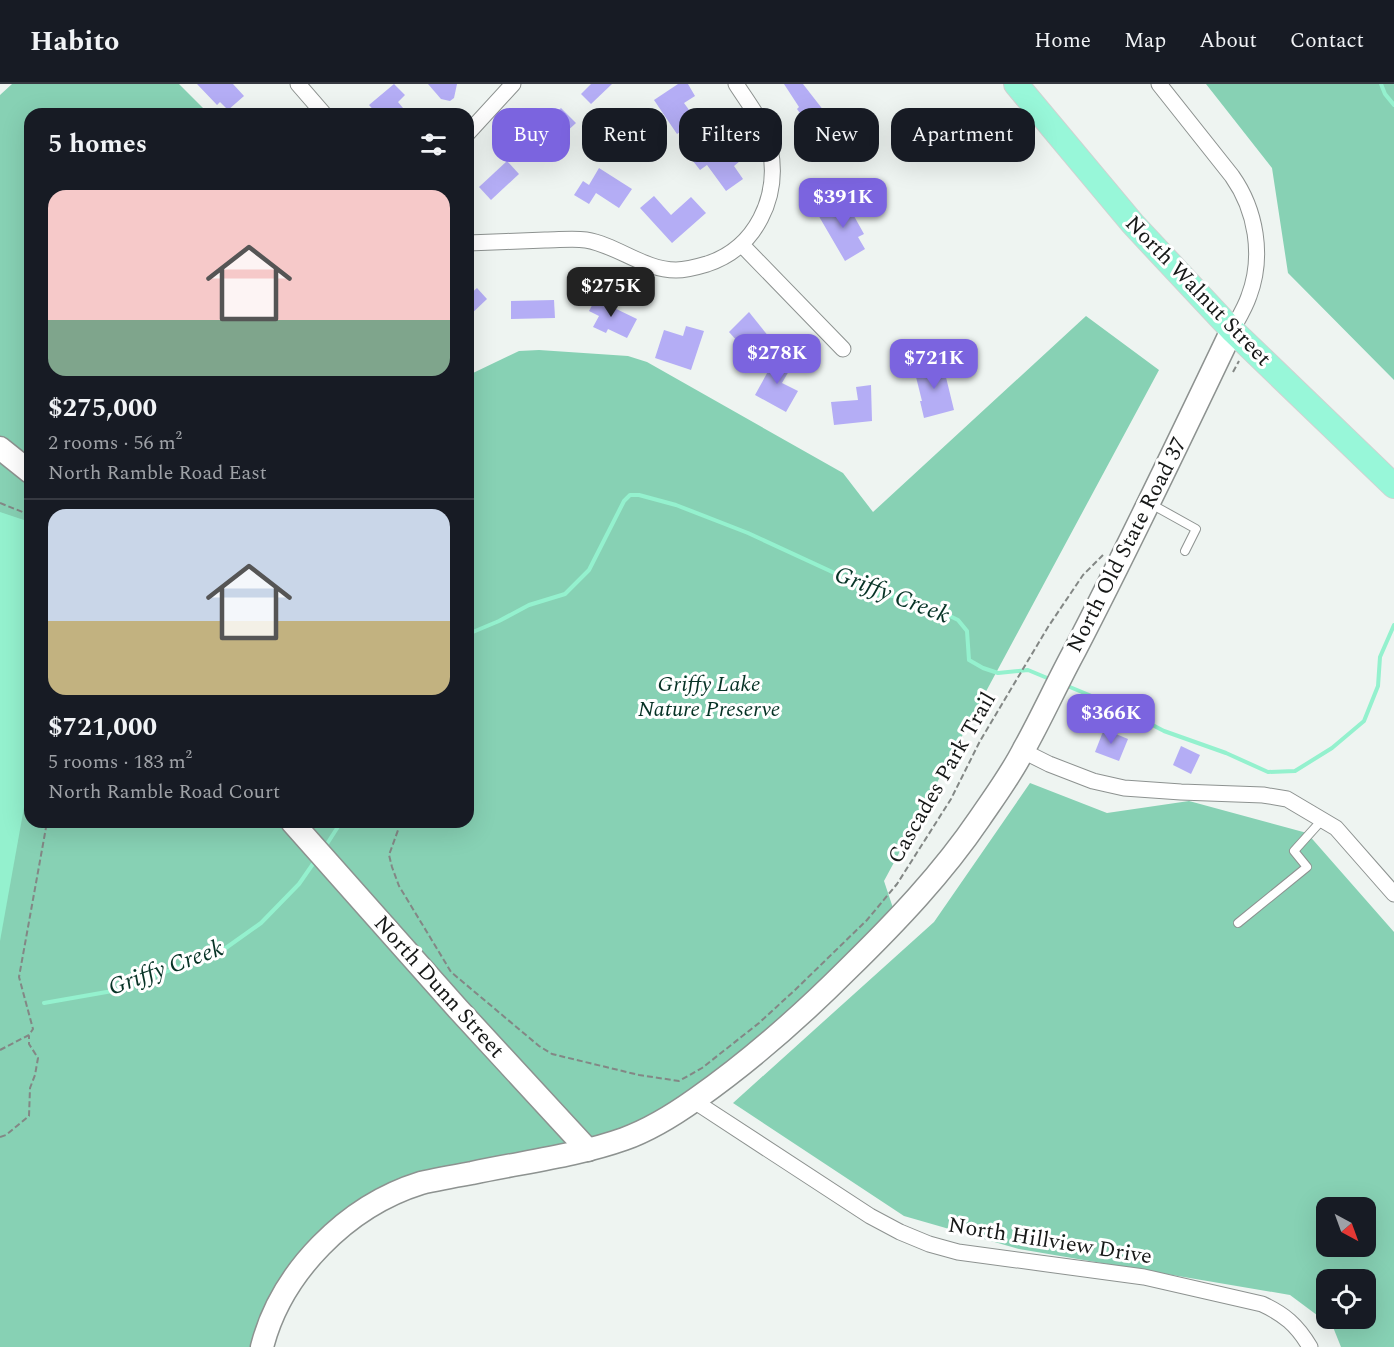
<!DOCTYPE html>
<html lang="en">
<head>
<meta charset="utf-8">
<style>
  body { margin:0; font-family:Spectral,serif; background:#20242c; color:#f1f3f6; height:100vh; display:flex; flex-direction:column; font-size:22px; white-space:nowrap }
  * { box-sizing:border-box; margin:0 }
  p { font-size:20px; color:#9ea1a6 }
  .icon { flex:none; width:33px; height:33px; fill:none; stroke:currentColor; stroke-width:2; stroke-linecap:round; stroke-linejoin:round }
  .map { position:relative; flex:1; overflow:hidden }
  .panel { position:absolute; left:24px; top:24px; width:450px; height:720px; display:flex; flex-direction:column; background:#171b24; border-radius:18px; box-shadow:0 6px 24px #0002 }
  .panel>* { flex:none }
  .banner { position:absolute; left:492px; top:24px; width:570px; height:54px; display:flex; gap:12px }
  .needle { width:39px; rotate:139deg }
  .tools { position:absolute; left:1316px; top:1113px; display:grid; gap:12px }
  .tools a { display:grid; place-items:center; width:60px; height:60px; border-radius:12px; background:#171b24; box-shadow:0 6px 24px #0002; font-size:30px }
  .price { position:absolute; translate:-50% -51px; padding:0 14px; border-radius:12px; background:#7b64df; color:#fff; font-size:20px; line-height:39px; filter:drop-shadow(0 2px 3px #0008) }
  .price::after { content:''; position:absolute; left:50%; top:36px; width:18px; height:14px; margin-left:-9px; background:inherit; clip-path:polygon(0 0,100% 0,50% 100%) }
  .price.active { background:#222; color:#fff }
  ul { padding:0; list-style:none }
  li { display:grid; align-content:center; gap:12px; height:318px; padding:0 24px }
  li+li { border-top:2px solid #363941 }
  li span { display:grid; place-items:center; height:186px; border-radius:18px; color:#555 }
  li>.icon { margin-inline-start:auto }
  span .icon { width:108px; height:108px; fill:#fffc; stroke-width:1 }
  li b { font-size:26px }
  h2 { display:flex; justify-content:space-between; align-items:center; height:72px; padding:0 24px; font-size:26px }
  .chip { padding:0 21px; border-radius:18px; background:#171b24; box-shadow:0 6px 24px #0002; font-size:21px; line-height:54px }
  .chip.active { background:#7b64df; color:#fff }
  header { display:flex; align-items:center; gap:36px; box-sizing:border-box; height:84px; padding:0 30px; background:#171b24; border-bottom:2px solid #363941 }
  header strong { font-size:28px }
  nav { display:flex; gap:33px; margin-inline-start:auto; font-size:21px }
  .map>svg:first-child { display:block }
  .green { fill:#87d1b4; fill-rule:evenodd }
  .water { fill:#94f1ce }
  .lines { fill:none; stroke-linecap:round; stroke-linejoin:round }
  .stream { stroke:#94f1ce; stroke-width:4 }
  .building { fill:#b4adf5 }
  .lane-casing { stroke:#8d9290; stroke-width:10 }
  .street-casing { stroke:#8d9290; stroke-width:17 }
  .secondary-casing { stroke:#8d9290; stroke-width:25 }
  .primary-casing { stroke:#d0d1d1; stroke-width:26 }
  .path { stroke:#838785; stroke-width:2; stroke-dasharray:6 3; stroke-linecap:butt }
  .lane { stroke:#fff; stroke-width:8 }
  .street { stroke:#fff; stroke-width:15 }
  .secondary { stroke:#fff; stroke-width:22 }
  .primary { stroke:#98f7d9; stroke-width:24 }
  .labels { text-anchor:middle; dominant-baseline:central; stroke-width:6; stroke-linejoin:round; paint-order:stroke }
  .street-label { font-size:22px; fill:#161817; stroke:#fff }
  .park-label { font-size:22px; font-style:italic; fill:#053124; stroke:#fff }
  .water-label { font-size:24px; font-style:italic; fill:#073326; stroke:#fff }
</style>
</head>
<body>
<header>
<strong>Habito</strong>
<nav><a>Home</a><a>Map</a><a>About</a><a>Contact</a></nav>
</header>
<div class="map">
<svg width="1394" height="1263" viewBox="0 0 1394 1263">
  <rect width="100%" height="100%" fill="#eef4f1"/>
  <g class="green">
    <path d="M12 0H179L209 30H30V738H468V288L473 289 519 267 539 266 628 272 647 278 843 389 873 428 1086 232 1159 286 884 797 898 839 664 1035 420 1100 335 1148 262 1263H0V11Z"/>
    <path d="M1206 0H1394V296L1288 189 1272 84Z"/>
    <path d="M1030 699 1107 729 1189 717 1307 749 1394 848V1263H1341L1333 1243 1290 1211 1019 1165 904 1132 733 1019 934 838ZM1326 1124H1365V1162H1326ZM1326 1196H1365V1234H1326Z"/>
  </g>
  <path class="water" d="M0 428 30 438V690L0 857Z"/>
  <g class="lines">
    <g class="stream">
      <path d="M1381 0 1385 10 1394 21"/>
      <path d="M468 550 499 537 529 521 565 510 589 486 624 417 630 411H639L676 421 748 449 880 510 917 516 958 536 967 547 969 576 983 584 998 589 1028 586 1052 596"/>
      <path d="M1065 601 1118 623 1164 647 1226 669 1268 688 1295 687 1332 664 1364 637 1378 602 1380 573 1394 541"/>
      <path d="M325 763 341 738"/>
      <path d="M44 919 118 906 223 866 261 839 299 800 315 777"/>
    </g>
  </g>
  <g class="building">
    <path d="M197 0H233L244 12 228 26 220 18 217 21Z"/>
    <path d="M394 0 405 11 398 18 408 30H377L369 21Z"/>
    <path d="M428 0H457L454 14 450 17 441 15Z"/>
    <path d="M591 0H612L591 20 581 10Z"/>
    <path d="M678 0H688L695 12 684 19 697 37 677 50 654 16Z"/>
    <path d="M784 0H803L831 36 805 56 795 44 805 36 797 25 799 23Z"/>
    <path d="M561 24 576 39 564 50 568 54 552 69 546 62 534 74 520 59 547 33 549 35Z"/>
    <path d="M724 55 740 77 734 82 743 95 726 107 707 81 700 86 693 77Z"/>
    <path d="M507 77 519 90 491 116 479 103Z"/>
    <path d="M599 84 632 105 619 124 596 109 589 120 574 111 583 97 589 101Z"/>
    <path d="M654 112 671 131 691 113 706 129 672 159 640 124Z"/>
    <path d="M844 114 864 150 858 153 865 165 845 177 817 129Z"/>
    <path d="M477 204 487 215 468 233V212Z"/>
    <path d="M598 210 609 215 606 220 637 235 627 254 608 245 606 249 593 243 599 232 589 227Z"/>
    <path d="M554 216 555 234 511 235V217Z"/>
    <path d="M749 228 773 258 754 276 729 248Z"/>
    <path d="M686 242 704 247 691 286 655 274 664 246 683 252Z"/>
    <path d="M777 271 793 280 782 299 798 307 786 328 755 311Z"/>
    <path d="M942 277 954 326 924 334 920 317H922L914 285Z"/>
    <path d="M871 301 872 337 834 341 831 318 858 316 856 303Z"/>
    <path d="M1104 645 1128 655 1119 677 1095 668Z"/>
    <path d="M1181 662 1200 671 1191 690 1173 681Z"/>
  </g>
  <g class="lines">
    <g class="lane-casing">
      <g id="lane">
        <path d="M1151 420 1196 445 1185 467"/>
        <path d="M1238 839 1307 783 1294 767 1322 736"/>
      </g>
    </g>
    <g class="street-casing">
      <g id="street">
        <path d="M298 0 324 30"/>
        <path d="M1159 0 1232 92C1256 126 1264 172 1249 212 1245 224 1238 235 1232 246"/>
        <path d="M468 49 513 0"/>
        <path d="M468 159C494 158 519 157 545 156 559 156 573 154 586 156 617 161 644 186 676 186 687 186 697 183 707 180 756 164 780 113 770 64 766 41 748 19 736 0"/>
        <path d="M742 161 843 265"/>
        <path d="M1023 667 1049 680 1093 697 1124 704 1181 708 1263 711 1287 715 1336 744 1394 810"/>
        <path d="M694 1017 870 1132 900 1148 929 1160 958 1168 1144 1193 1262 1220C1284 1230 1297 1241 1310 1263"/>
      </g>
    </g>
    <g class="secondary-casing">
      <g id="secondary">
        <path d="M0 364 30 388"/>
        <path d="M292 738 458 925 588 1066"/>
        <path d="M262 1263C281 1188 347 1122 421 1099 438 1095 455 1092 472 1089 523 1078 576 1072 624 1055 649 1046 675 1030 696 1015 750 977 801 932 848 885 896 838 942 790 980 734 995 712 1012 689 1024 665 1042 633 1057 599 1075 566 1130 460 1181 353 1232 246"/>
      </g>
    </g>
    <g class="primary-casing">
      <path id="primary" d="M1016 0 1133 140 1232 246 1394 402"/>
    </g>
    <g class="path">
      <path d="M1233 288 1239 277"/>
      <path d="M0 419 30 431"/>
      <path d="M401 738 389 771 392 783 399 802 439 868 451 888 539 962 552 970 639 991 679 997 702 984 759 939 796 905 867 836 897 800 951 715 980 657 1048 543 1083 491 1103 471"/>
      <path d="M0 966 29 951 33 945 19 893 47 738"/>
      <path d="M0 1053 6 1051 29 1032 30 1004 35 991 38 974 29 960V952"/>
    </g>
    <use href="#lane" class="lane"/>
    <use href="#street" class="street"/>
    <use href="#secondary" class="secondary"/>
    <use href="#primary" class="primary"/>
  </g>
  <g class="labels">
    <g class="street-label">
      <text transform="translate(1198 207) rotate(46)">North Walnut Street</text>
      <text transform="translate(1127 461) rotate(-63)">North Old State Road 37</text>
      <text transform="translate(942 694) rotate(-60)">Cascades Park Trail</text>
      <text transform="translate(439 903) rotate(48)">North Dunn Street</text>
      <text transform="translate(1050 1157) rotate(9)">North Hillview Drive</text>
    </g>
    <g class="park-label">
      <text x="709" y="600">Griffy Lake<tspan x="709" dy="25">Nature Preserve</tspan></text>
    </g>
    <g class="water-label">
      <text transform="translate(892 511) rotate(21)">Griffy Creek</text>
      <text transform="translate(166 884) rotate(-20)">Griffy Creek</text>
    </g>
  </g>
</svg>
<div class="tools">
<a><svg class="needle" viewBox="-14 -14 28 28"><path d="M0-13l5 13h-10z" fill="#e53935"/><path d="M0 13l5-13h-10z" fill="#9ea1a6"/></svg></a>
<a><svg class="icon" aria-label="locate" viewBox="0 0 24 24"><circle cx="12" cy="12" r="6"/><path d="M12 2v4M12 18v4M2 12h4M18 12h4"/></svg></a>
</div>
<b class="price" style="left:843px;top:145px">$391K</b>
<b class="price active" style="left:611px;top:234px">$275K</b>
<b class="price" style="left:777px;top:301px">$278K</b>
<b class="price" style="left:934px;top:306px">$721K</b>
<b class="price" style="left:1111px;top:661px">$366K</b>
<div class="banner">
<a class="chip active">Buy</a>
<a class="chip">Rent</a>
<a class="chip">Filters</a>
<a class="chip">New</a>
<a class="chip">Apartment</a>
</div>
<section class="panel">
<h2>5 homes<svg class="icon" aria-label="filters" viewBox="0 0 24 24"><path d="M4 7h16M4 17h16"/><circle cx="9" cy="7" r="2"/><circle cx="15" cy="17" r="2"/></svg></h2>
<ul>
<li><span style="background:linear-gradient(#f6c9c9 70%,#7fa58c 0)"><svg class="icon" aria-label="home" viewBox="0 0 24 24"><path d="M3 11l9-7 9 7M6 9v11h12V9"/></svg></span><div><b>$275,000</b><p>2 rooms · 56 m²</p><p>North Ramble Road East</p></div></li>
<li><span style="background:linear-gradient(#c9d6e8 60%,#c2b280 0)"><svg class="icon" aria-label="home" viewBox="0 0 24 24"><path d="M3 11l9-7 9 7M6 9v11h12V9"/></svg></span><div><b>$721,000</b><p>5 rooms · 183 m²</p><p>North Ramble Road Court</p></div></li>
</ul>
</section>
</div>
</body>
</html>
